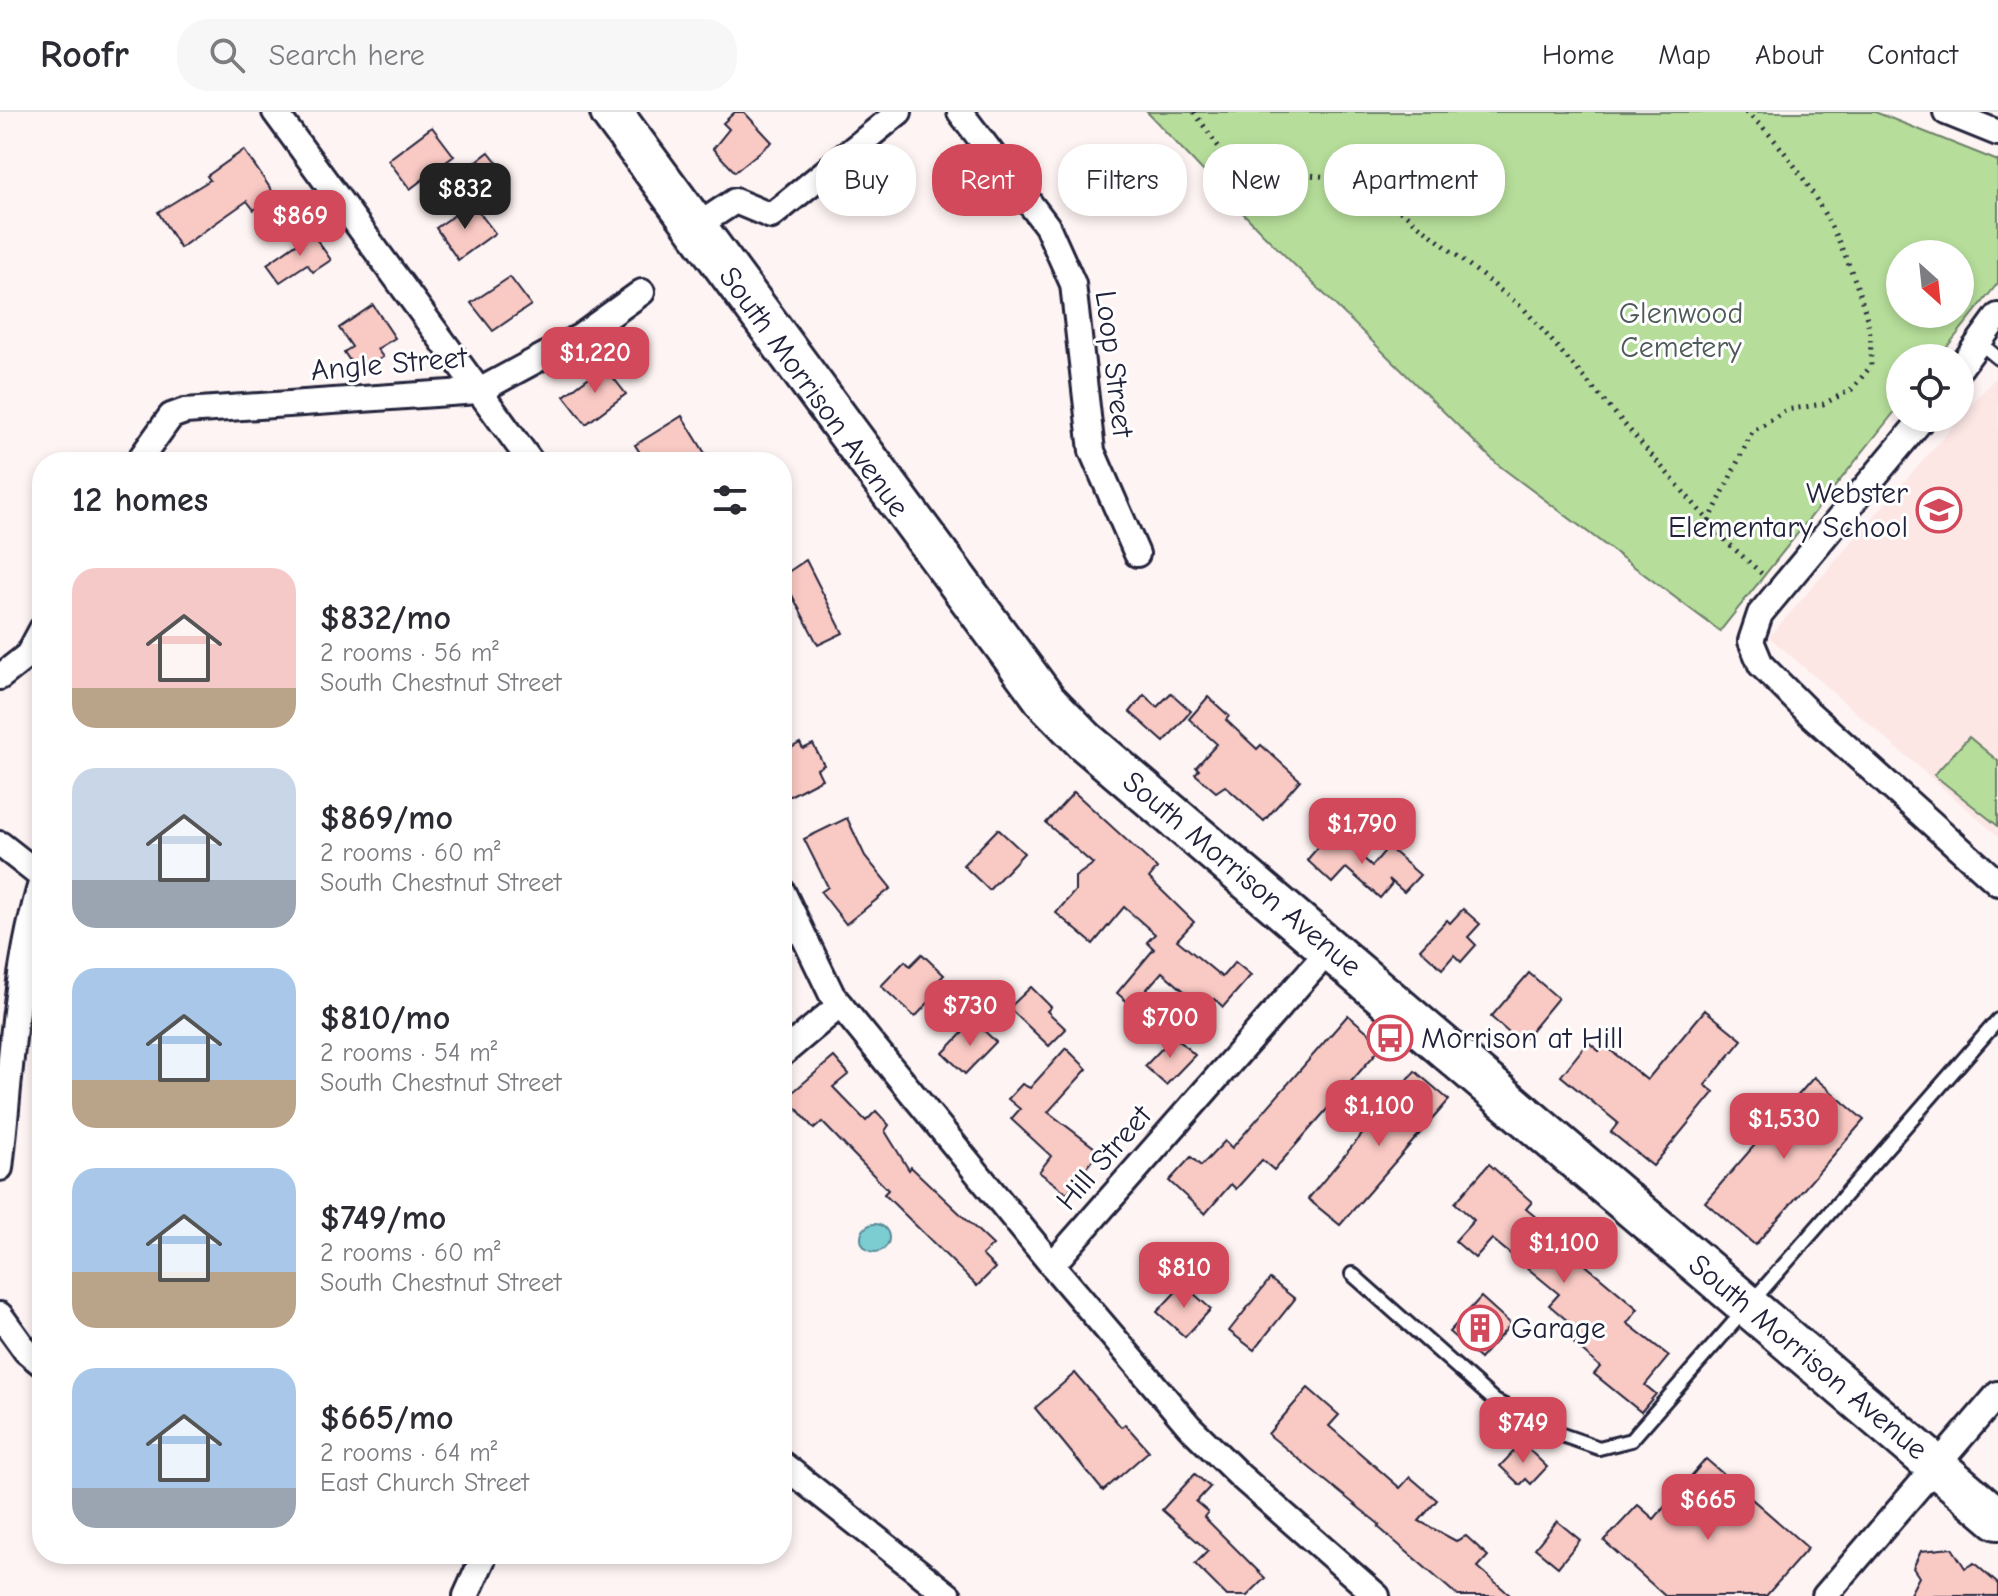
<!DOCTYPE html>
<html lang="en">
<head>
<meta charset="utf-8">
<style>
  body { margin:0; font-family:"Comic Neue",sans-serif; background:#f7f7f7; color:#2b2b33; height:100vh; display:flex; flex-direction:column; font-size:30px; white-space:nowrap }
  * { box-sizing:border-box; margin:0 }
  p { font-size:26px; color:#7c7c81 }
  .icon { flex:none; width:44px; height:44px; fill:none; stroke:currentColor; stroke-width:2; stroke-linecap:round; stroke-linejoin:round }
  .map { position:relative; flex:1; overflow:hidden }
  .panel { position:absolute; left:32px; top:340px; width:760px; height:1112px; display:flex; flex-direction:column; background:#fff; border-radius:32px; box-shadow:0 4px 12px #0003 }
  .panel>* { flex:none }
  .banner { position:absolute; left:816px; top:32px; width:760px; height:72px; display:flex; gap:16px }
  .needle { width:52px; rotate:153deg }
  .fabs { position:absolute; left:1886px; top:128px; display:grid; gap:16px }
  .fabs a { display:grid; place-items:center; width:88px; height:88px; border-radius:50%; background:#fff; box-shadow:0 4px 12px #0003; font-size:40px }
  .price { position:absolute; translate:-50% -68px; padding:0 18px; border-radius:16px; background:#d1495b; color:#fff; font-size:26px; line-height:52px; filter:drop-shadow(0 2px 4px #0008) }
  .price::after { content:''; position:absolute; left:50%; top:48px; width:24px; height:18px; margin-left:-12px; background:inherit; clip-path:polygon(0 0,100% 0,50% 100%) }
  .price.selected { background:#222; color:#fff }
  ul { padding:0; list-style:none }
  li { display:flex; align-items:center; gap:24px; height:200px; padding:0 40px }
  li span { display:grid; place-items:center; flex:none; width:224px; height:160px; border-radius:24px; color:#555 }
  li>.icon { margin-inline-start:auto }
  span .icon { width:96px; height:96px; fill:#fffc; stroke-width:1 }
  li b { font-size:34px }
  h2 { display:flex; justify-content:space-between; align-items:center; height:96px; padding:0 40px; font-size:34px }
  .pill { padding:0 28px; border-radius:32px; background:#fff; box-shadow:0 4px 12px #0003; font-size:28px; line-height:72px }
  .pill.selected { background:#d1495b; color:#fff }
  header { display:flex; align-items:center; gap:48px; box-sizing:border-box; height:112px; padding:0 40px; background:#fff; border-bottom:2px solid #e1e1e2 }
  header strong { font-size:38px }
  nav { display:flex; gap:44px; margin-inline-start:auto; font-size:28px }
  .search { width:560px; height:72px; background:#f7f7f7; display:flex; align-items:center; gap:20px; box-sizing:border-box; padding:0 28px; border-radius:32px; color:#7c7c81; font-size:30px }
  .map>svg:first-child { display:block }
  .built { fill:#fce7e5 }
  .green { fill:#b6de9a; stroke:#6c806a; stroke-width:2; fill-rule:evenodd }
  .water { fill:#7ccdd2; stroke:#588996; stroke-width:2 }
  .building { fill:#f9c9c4; stroke:#22223b; stroke-width:2 }
  .lines { fill:none; stroke-linecap:round; stroke-linejoin:round }
  .lane-casing { stroke:#22223b; stroke-width:18 }
  .street-casing { stroke:#22223b; stroke-width:30 }
  .primary-casing { stroke:#22223b; stroke-width:46 }
  .path { stroke:#22223b; stroke-width:5; stroke-dasharray:2 6; stroke-linecap:butt }
  .lane { stroke:#fff; stroke-width:12 }
  .street { stroke:#fff; stroke-width:24 }
  .primary { stroke:#fff; stroke-width:40 }
  .labels { text-anchor:middle; dominant-baseline:central; stroke-width:6; stroke-linejoin:round; paint-order:stroke }
  .park-label { font-size:30px; fill:#4e5a58; stroke:#fff }
  .street-label { font-size:30px; fill:#22223b; stroke:#fff }
  .poi-label { font-size:30px; fill:#22223b; stroke:#fff; text-anchor:start }
</style>
</head>
<body>
<header>
<strong>Roofr</strong>
<div class="search"><svg class="icon" aria-label="search" viewBox="0 0 24 24"><circle cx="10" cy="10" r="6"/><path d="M15 15l6 6"/></svg>Search here</div>
<nav><a>Home</a><a>Map</a><a>About</a><a>Contact</a></nav>
</header>
<div class="map">
<svg width="1998" height="1484" viewBox="0 0 1998 1484">
  <rect width="100%" height="100%" fill="#fef4f3"/>
  <filter id="ink" filterUnits="userSpaceOnUse"><feTurbulence type="fractalNoise" baseFrequency=".0125" numOctaves="2"/><feDisplacementMap in="SourceGraphic" scale="16" xChannelSelector="R" yChannelSelector="G"/><feConvolveMatrix kernelMatrix="1 2 1 2 8 2 1 2 1" color-interpolation-filters="sRGB"/></filter>
  <g filter="url(#ink)">
    <path class="built" d="M1994 267 1998 270V724L1769 525Z"/>
    <g class="green">
      <path d="M1147 0H1875L1998 49V171L1938 246H1900V293L1720 519 1497 352 1263 122ZM1900 142H1960V202H1900Z"/>
      <path d="M1969 625 1998 649V714L1934 663Z"/>
    </g>
    <circle class="water" cx="875" cy="1126" r="14"/>
    <g class="building">
      <path d="M735 0H744L772 30 735 60 713 37 729 17 723 11Z"/>
      <path d="M432 15 454 44 410 77 388 48Z"/>
      <path d="M244 38 275 83 254 98 247 89 180 136 158 100 210 68 207 64Z"/>
      <path d="M489 40 504 59 480 77 465 58Z"/>
      <path d="M472 91 495 121 458 148 436 116Z"/>
      <path d="M312 121 331 148 313 160 307 152 280 170 267 152Z"/>
      <path d="M510 165 531 193 493 219 471 191Z"/>
      <path d="M373 193 395 226 377 237 383 245 358 261 344 240 352 235 339 216Z"/>
      <path d="M604 254 626 282 586 312 564 284Z"/>
      <path d="M682 304 706 343 694 350H646L635 333Z"/>
      <path d="M806 448 843 521 818 533 782 464Z"/>
      <path d="M1171 581 1191 599 1164 630 1130 600 1144 583 1157 595Z"/>
      <path d="M1208 585 1229 604 1226 608 1257 637 1261 633 1300 668 1264 709 1225 674 1216 680 1195 662 1199 658 1196 655 1217 632 1189 607Z"/>
      <path d="M800 631 803 637 813 632 824 653 817 657 822 667 782 688V641Z"/>
      <path d="M1074 680 1157 756 1149 766 1194 810 1177 828 1222 865 1235 850 1251 863 1223 895 1215 887 1206 898 1162 860 1132 894 1117 881 1154 837 1147 830 1155 822 1124 795 1093 832 1056 801 1075 779V765L1093 752 1046 711Z"/>
      <path d="M847 706 865 744 891 776 846 812 821 780 828 775 804 727Z"/>
      <path d="M998 717 1024 741 989 778 963 753Z"/>
      <path d="M1333 718 1372 754 1388 735 1420 763 1404 780 1389 767 1392 772 1380 786 1346 756 1332 771 1307 748Z"/>
      <path d="M1463 797 1480 812 1468 825 1476 833 1461 850 1454 843 1442 857 1420 837 1447 808 1450 811Z"/>
      <path d="M922 842 944 863 936 871 942 876 915 905 881 874 905 849 910 854Z"/>
      <path d="M1529 861 1558 886 1525 926 1523 924 1518 929 1491 905Z"/>
      <path d="M1031 875 1051 895 1047 899 1066 917 1049 934 1009 896Z"/>
      <path d="M1705 898 1742 928 1705 973 1714 980 1653 1054 1611 1020 1618 1011 1561 964 1588 930 1599 939 1604 933 1647 968Z"/>
      <path d="M1348 903 1383 933 1274 1058 1262 1048 1236 1077 1231 1072 1205 1102 1169 1069 1191 1045 1201 1054 1225 1029 1232 1036Z"/>
      <path d="M974 909 996 930 965 962 943 941Z"/>
      <path d="M1174 924 1195 943 1166 973 1145 954Z"/>
      <path d="M1066 936 1087 957 1048 1000 1099 1039 1067 1081 1039 1060 1051 1044 1011 1007 1020 997 1008 987 1022 972 1030 976Z"/>
      <path d="M834 945 849 962 833 975 866 1009 876 999 889 1013 885 1019 909 1058 911 1055 993 1133 982 1143 995 1156 977 1174 884 1082 888 1078 822 1010 814 1017 787 985Z"/>
      <path d="M1415 959 1449 988 1340 1113 1308 1087Z"/>
      <path d="M1814 965 1864 1008 1755 1133 1705 1090Z"/>
      <path d="M1489 1052 1532 1090 1526 1097 1579 1141 1576 1145 1638 1197 1627 1211 1669 1244 1645 1273 1656 1282 1641 1300 1594 1262 1600 1255 1569 1227 1577 1217 1549 1193 1559 1182 1492 1127 1475 1146 1455 1129 1474 1108 1455 1091Z"/>
      <path d="M1270 1167 1295 1187 1254 1238 1229 1219Z"/>
      <path d="M1183 1172 1211 1197 1185 1225 1157 1200Z"/>
      <path d="M1481 1185 1511 1212 1480 1247 1449 1220Z"/>
      <path d="M1075 1261 1121 1315 1125 1312 1149 1339 1103 1379 1035 1296Z"/>
      <path d="M1308 1276 1339 1303 1329 1314 1400 1376 1410 1365 1437 1388 1419 1409 1456 1429 1466 1424 1488 1444 1478 1455 1511 1484H1458L1378 1415 1380 1413 1268 1322Z"/>
      <path d="M1522 1331 1547 1355 1531 1372 1526 1367 1520 1373 1500 1354Z"/>
      <path d="M1706 1347 1808 1436 1766 1484H1665L1604 1429 1638 1393 1654 1407Z"/>
      <path d="M1195 1362 1210 1375 1196 1390 1208 1400 1204 1405 1265 1466 1247 1484H1227L1195 1452 1208 1439 1162 1398Z"/>
      <path d="M1557 1409 1580 1428 1558 1455 1535 1436Z"/>
      <path d="M1952 1436 1965 1456 1974 1451 1998 1472V1484H1909L1919 1465 1913 1456 1921 1439Z"/>
    </g>
    <g class="lines">
      <g class="lane-casing">
        <g id="lane">
          <path d="M1979 230 1998 246"/>
          <path d="M1352 1162 1495 1289 1562 1323 1599 1336 1631 1328 1998 908"/>
        </g>
      </g>
      <g class="street-casing">
        <g id="street">
          <path d="M275 0 531 350"/>
          <path d="M960 0 1047 114 1073 172 1092 339 1137 442"/>
          <path d="M1946 0 1998 21"/>
          <path d="M694 116 735 89 771 104 899 0"/>
          <path d="M1960 256 1998 204"/>
          <path d="M1923 306 1760 502 1751 529 1761 553 1809 601 1998 771"/>
          <path d="M138 350 171 304 185 299 479 279 581 224 642 180"/>
          <path d="M0 565 28 543 42 517"/>
          <path d="M0 732 42 765"/>
          <path d="M782 779 832 883 1052 1153 1189 1314 1240 1364 1377 1484"/>
          <path d="M782 942 840 893"/>
          <path d="M0 1056C11 960 14 860 42 768"/>
          <path d="M1052 1153 1330 837"/>
          <path d="M0 1203 26 1239 42 1252"/>
          <path d="M782 1352 949 1484"/>
          <path d="M466 1484 485 1442"/>
          <path d="M1825 1484 1998 1282"/>
        </g>
      </g>
      <g class="primary-casing">
        <path id="primary" d="M611 0 1046 589 1085 629 1998 1407"/>
      </g>
      <g class="path">
        <path d="M1194 0 1223 41 1250 57 1339 66 1405 102 1525 198 1728 431 1762 462"/>
        <path d="M1709 409 1752 320 1786 298 1823 292 1851 278 1871 254C1870 243 1872 229 1869 217 1856 149 1800 42 1745 0"/>
      </g>
      <use href="#lane" class="lane"/>
      <use href="#street" class="street"/>
      <use href="#primary" class="primary"/>
    </g>
  </g>
  <defs>
    <g id="school-ring" transform="scale(2.3)"><circle r="9.5" fill="#fff" stroke="#d1495b" stroke-width="1.5"/><path d="M0-5L7-2L0 1L-7-2ZM-4 1L0 2.5L4 1V4Q0 6-4 4Z" fill="#d1495b"/></g>
    <g id="bus-ring" transform="scale(2.3)"><circle r="9.5" fill="#fff" stroke="#d1495b" stroke-width="1.5"/><path d="M-5-6H5V4H4V6H2V4H-2V6H-4V4H-5ZM-3.5-4V0h7V-4ZM-3.5 1.2v1.5H-2V1.2ZM2 1.2v1.5H3.5V1.2Z" fill="#d1495b"/></g>
    <g id="building-ring" transform="scale(2.3)"><circle r="9.5" fill="#fff" stroke="#d1495b" stroke-width="1.5"/><path d="M-4-6H4V6H1V3H-1V6H-4ZM-2.5-4.3h1.7v1.8h-1.7ZM.8-4.3h1.7v1.8H.8ZM-2.5-1h1.7V.8h-1.7ZM.8-1h1.7V.8H.8Z" fill="#d1495b"/></g>
  </defs>
  <g fill-rule="evenodd">
    <use href="#school-ring" x="1939" y="398"/>
    <use href="#bus-ring" x="1390" y="926"/>
    <use href="#building-ring" x="1480" y="1216"/>
  </g>
  <g class="labels">
    <g class="park-label">
      <text x="1681" y="201">Glenwood<tspan x="1681" dy="34">Cemetery</tspan></text>
    </g>
    <g class="street-label">
      <text transform="translate(389 252) rotate(-5)">Angle Street</text>
      <text transform="translate(1114 252) rotate(83)">Loop Street</text>
      <text transform="translate(814 280) rotate(54)">South Morrison Avenue</text>
      <text transform="translate(1242 762) rotate(40)">South Morrison Avenue</text>
      <text transform="translate(1104 1046) rotate(-49)">Hill Street</text>
      <text transform="translate(1808 1245) rotate(40)">South Morrison Avenue</text>
    </g>
    <g class="poi-label">
      <text x="1908" y="381" text-anchor="end">Webster<tspan x="1908" dy="34">Elementary School</tspan></text>
      <text x="1421" y="926">Morrison at Hill</text>
      <text x="1511" y="1216">Garage</text>
    </g>
  </g>
</svg>
<div class="fabs">
<a><svg class="needle" viewBox="-14 -14 28 28"><path d="M0-13l5 13h-10z" fill="#e53935"/><path d="M0 13l5-13h-10z" fill="#7c7c81"/></svg></a>
<a><svg class="icon" aria-label="locate" viewBox="0 0 24 24"><circle cx="12" cy="12" r="6"/><path d="M12 2v4M12 18v4M2 12h4M18 12h4"/></svg></a>
</div>
<b class="price selected" style="left:465px;top:119px">$832</b>
<b class="price" style="left:300px;top:146px">$869</b>
<b class="price" style="left:595px;top:283px">$1,220</b>
<b class="price" style="left:1362px;top:754px">$1,790</b>
<b class="price" style="left:970px;top:936px">$730</b>
<b class="price" style="left:1170px;top:948px">$700</b>
<b class="price" style="left:1379px;top:1036px">$1,100</b>
<b class="price" style="left:1784px;top:1049px">$1,530</b>
<b class="price" style="left:1564px;top:1173px">$1,100</b>
<b class="price" style="left:1184px;top:1198px">$810</b>
<b class="price" style="left:1523px;top:1353px">$749</b>
<b class="price" style="left:1708px;top:1430px">$665</b>
<div class="banner">
<a class="pill">Buy</a>
<a class="pill selected">Rent</a>
<a class="pill">Filters</a>
<a class="pill">New</a>
<a class="pill">Apartment</a>
</div>
<section class="panel">
<h2>12 homes<svg class="icon" aria-label="filters" viewBox="0 0 24 24"><path d="M4 7h16M4 17h16"/><circle cx="9" cy="7" r="2"/><circle cx="15" cy="17" r="2"/></svg></h2>
<ul>
<li><span style="background:linear-gradient(#f6c9c9 75%,#b9a48a 0)"><svg class="icon" aria-label="home" viewBox="0 0 24 24"><path d="M3 11l9-7 9 7M6 9v11h12V9"/></svg></span><div><b>$832/mo</b><p>2 rooms · 56 m²</p><p>South Chestnut Street</p></div></li>
<li><span style="background:linear-gradient(#c9d6e8 70%,#9aa5b1 0)"><svg class="icon" aria-label="home" viewBox="0 0 24 24"><path d="M3 11l9-7 9 7M6 9v11h12V9"/></svg></span><div><b>$869/mo</b><p>2 rooms · 60 m²</p><p>South Chestnut Street</p></div></li>
<li><span style="background:linear-gradient(#a9c7e8 70%,#b9a48a 0)"><svg class="icon" aria-label="home" viewBox="0 0 24 24"><path d="M3 11l9-7 9 7M6 9v11h12V9"/></svg></span><div><b>$810/mo</b><p>2 rooms · 54 m²</p><p>South Chestnut Street</p></div></li>
<li><span style="background:linear-gradient(#a9c7e8 65%,#b9a48a 0)"><svg class="icon" aria-label="home" viewBox="0 0 24 24"><path d="M3 11l9-7 9 7M6 9v11h12V9"/></svg></span><div><b>$749/mo</b><p>2 rooms · 60 m²</p><p>South Chestnut Street</p></div></li>
<li><span style="background:linear-gradient(#a9c7e8 75%,#9aa5b1 0)"><svg class="icon" aria-label="home" viewBox="0 0 24 24"><path d="M3 11l9-7 9 7M6 9v11h12V9"/></svg></span><div><b>$665/mo</b><p>2 rooms · 64 m²</p><p>East Church Street</p></div></li>
</ul>
</section>
</div>
</body>
</html>
